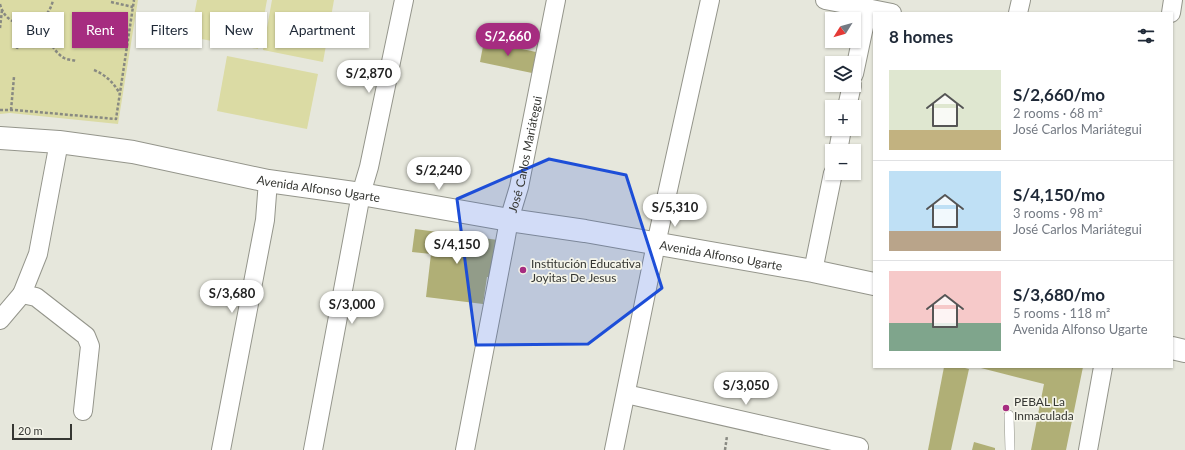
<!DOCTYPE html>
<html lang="en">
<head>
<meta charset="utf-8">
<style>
  body { margin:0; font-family:Lato,sans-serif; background:#f2f2f3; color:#1f2937; height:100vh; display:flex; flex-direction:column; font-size:15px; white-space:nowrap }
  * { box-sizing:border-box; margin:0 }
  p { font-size:13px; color:#747a83 }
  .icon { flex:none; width:22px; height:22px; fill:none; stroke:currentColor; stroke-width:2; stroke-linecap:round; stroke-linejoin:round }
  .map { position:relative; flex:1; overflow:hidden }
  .side { position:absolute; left:873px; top:12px; width:300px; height:356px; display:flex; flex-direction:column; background:#fff; border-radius:0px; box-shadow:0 1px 3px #0004 }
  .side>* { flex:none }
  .banner { position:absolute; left:12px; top:12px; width:380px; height:36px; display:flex; gap:8px }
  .needle { width:26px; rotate:233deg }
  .tools { position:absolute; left:825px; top:12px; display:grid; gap:8px }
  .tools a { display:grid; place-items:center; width:36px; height:36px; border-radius:0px; background:#fff; box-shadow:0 1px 3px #0004; font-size:20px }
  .scale { position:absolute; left:12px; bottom:10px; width:60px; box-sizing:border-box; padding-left:4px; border:2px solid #363733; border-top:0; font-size:11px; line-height:14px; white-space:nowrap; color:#363733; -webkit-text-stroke:3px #f4f4e9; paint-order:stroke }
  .price { position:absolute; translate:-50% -34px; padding:0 9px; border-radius:14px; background:#fff; color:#222; font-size:13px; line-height:26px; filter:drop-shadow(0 1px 2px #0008) }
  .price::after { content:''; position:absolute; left:50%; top:24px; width:12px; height:9px; margin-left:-6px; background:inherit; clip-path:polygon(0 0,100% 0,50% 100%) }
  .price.active { background:#a62c80; color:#fff }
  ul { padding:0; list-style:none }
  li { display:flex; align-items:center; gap:12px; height:100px; padding:0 16px }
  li+li { border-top:1px solid #e0e1e3 }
  li span { display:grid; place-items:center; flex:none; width:112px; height:80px; border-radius:0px; color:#555 }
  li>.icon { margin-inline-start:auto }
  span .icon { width:48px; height:48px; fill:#fffc; stroke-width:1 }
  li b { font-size:17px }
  h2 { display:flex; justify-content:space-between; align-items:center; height:48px; padding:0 16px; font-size:17px }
  .chip { padding:0 14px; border-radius:0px; background:#fff; box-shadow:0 1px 3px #0004; font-size:14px; line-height:36px }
  .chip.active { background:#a62c80; color:#fff }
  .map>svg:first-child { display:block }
  .green { fill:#dbdba4 }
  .building { fill:#b0af76 }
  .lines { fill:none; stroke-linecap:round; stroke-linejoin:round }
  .service-casing { stroke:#94958b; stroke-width:10 }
  .minor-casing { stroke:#94958b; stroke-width:20 }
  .tertiary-casing { stroke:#94958b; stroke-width:24 }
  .path { stroke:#888982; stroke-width:2.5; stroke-dasharray:3 2; stroke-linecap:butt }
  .service { stroke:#fff; stroke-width:9 }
  .minor { stroke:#fff; stroke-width:18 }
  .tertiary { stroke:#fff; stroke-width:22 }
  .marked { fill:#1d4ed8; fill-opacity:0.2; stroke:#1d4ed8; stroke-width:3; stroke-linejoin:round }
  .poi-dot { fill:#a62c80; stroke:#f4f4e9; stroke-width:1.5 }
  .labels { text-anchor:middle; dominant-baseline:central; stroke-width:3.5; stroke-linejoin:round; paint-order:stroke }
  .street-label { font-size:12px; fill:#363733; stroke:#f4f4e9 }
  .poi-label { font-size:12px; fill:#363733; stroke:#f4f4e9; text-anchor:start }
</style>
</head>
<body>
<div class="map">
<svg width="1185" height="450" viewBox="0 0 1185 450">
  <rect width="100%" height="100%" fill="#e6e7dc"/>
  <g class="green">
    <path d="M0 0H138L118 124 10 113 0 114Z"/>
    <path d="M197 0H267L258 49 190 37Z"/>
    <path d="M272 0H334L323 62 263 50Z"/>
    <path d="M227 56 318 74 307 129 217 111Z"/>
  </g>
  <g class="building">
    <path d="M484 41 536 52 532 73 480 62Z"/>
    <path d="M415 229 498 240 493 278 487 277 483 304 426 297 431 254 412 252Z"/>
    <path d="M944 367H961L969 369 951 450H928Z"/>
    <path d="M977 367H1083L1066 450H1031L1044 384Z"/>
    <path d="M974 442 995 448V450H972Z"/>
  </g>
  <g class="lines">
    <g class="service-casing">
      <path id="service" d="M1009 415 1010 450"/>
    </g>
    <g class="minor-casing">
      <g id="minor">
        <path d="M825 0 892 13"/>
        <path d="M1018 13 1021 0"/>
        <path d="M1171 13 1173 0"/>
        <path d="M854 74 868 8"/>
        <path d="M847 107 852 85"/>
        <path d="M59 142 38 254 22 294 36 297 86 336 90 346 83 411"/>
        <path d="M838 151 842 129"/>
        <path d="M813 271 833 173"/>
        <path d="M0 320 22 294"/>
        <path d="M626 394 859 447"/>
        <path d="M221 450 265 220 268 181"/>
        <path d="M313 450 361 194 369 167 404 0"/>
        <path id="s1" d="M465 450 505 242 509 220 519 187 556 0"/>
        <path d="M614 450 656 244 710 0"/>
        <path d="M1088 450 1103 367"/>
      </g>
    </g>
    <g class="tertiary-casing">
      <g id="tertiary">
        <path id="s2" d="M0 138 59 142 133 152 268 181 361 194 509 220 585 231 813 271 874 284"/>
        <path d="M1172 348 1185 351"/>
      </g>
    </g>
    <g class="path">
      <path d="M111 2 133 7"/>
      <path d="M0 4C7 33 47 30 53 0"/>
      <path d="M43 18C45 33 51 50 64 58 68 60 73 60 77 61"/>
      <path d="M0 28 2 10"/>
      <path d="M17 49 21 24"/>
      <path d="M94 70C106 75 114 83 120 94"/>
      <path d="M0 110H15L116 119 134 0"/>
      <path d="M11 110 14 77"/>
      <path d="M725 450 727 436"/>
    </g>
    <use href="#service" class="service"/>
    <use href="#minor" class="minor"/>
    <use href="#tertiary" class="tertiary"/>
  </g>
  <path class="marked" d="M549 159 626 175 662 288 588 344 476 345 457 199Z"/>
  <g class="poi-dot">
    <circle cx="523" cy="270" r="4"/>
    <circle cx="1006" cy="408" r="4"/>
  </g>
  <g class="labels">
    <g class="street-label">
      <text stroke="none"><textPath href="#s1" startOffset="302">José Carlos Mariátegui</textPath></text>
      <text stroke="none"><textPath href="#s2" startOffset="323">Avenida Alfonso Ugarte</textPath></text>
      <text stroke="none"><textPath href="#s2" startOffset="731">Avenida Alfonso Ugarte</textPath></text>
    </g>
    <g class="poi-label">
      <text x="531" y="263">Institución Educativa<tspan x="531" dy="14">Joyitas De Jesus</tspan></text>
      <text x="1014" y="401">PEBAL La<tspan x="1014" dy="14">Inmaculada</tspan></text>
    </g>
  </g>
</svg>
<div class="tools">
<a><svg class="needle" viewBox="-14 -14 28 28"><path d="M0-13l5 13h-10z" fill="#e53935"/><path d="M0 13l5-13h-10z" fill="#747a83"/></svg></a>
<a><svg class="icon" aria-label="layers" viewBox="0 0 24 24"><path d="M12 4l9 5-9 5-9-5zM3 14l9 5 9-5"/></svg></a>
<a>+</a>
<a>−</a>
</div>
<div class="scale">20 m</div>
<b class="price active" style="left:508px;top:57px">S/2,660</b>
<b class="price" style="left:369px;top:94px">S/2,870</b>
<b class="price" style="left:439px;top:191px">S/2,240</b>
<b class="price" style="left:675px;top:228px">S/5,310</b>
<b class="price" style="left:457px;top:265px">S/4,150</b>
<b class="price" style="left:232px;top:314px">S/3,680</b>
<b class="price" style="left:352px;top:325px">S/3,000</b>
<b class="price" style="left:746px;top:406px">S/3,050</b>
<div class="banner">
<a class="chip">Buy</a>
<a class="chip active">Rent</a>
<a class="chip">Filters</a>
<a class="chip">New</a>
<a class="chip">Apartment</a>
</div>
<section class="side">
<h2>8 homes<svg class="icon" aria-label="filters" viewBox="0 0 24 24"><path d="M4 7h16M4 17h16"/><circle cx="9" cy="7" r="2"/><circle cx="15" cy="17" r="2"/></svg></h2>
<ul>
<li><span style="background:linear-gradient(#dfe7d0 75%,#c2b280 0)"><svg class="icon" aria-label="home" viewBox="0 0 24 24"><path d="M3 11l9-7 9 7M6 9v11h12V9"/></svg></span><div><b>S/2,660/mo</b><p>2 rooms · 68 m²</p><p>José Carlos Mariátegui</p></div></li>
<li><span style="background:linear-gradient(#bfe0f5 75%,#b9a48a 0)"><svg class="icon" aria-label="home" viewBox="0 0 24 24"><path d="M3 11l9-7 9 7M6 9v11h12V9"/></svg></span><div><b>S/4,150/mo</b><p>3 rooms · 98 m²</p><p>José Carlos Mariátegui</p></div></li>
<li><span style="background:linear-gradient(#f6c9c9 65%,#7fa58c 0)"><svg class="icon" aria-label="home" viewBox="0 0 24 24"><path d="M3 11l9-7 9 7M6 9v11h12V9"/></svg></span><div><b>S/3,680/mo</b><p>5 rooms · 118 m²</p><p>Avenida Alfonso Ugarte</p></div></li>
</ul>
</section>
</div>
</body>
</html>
